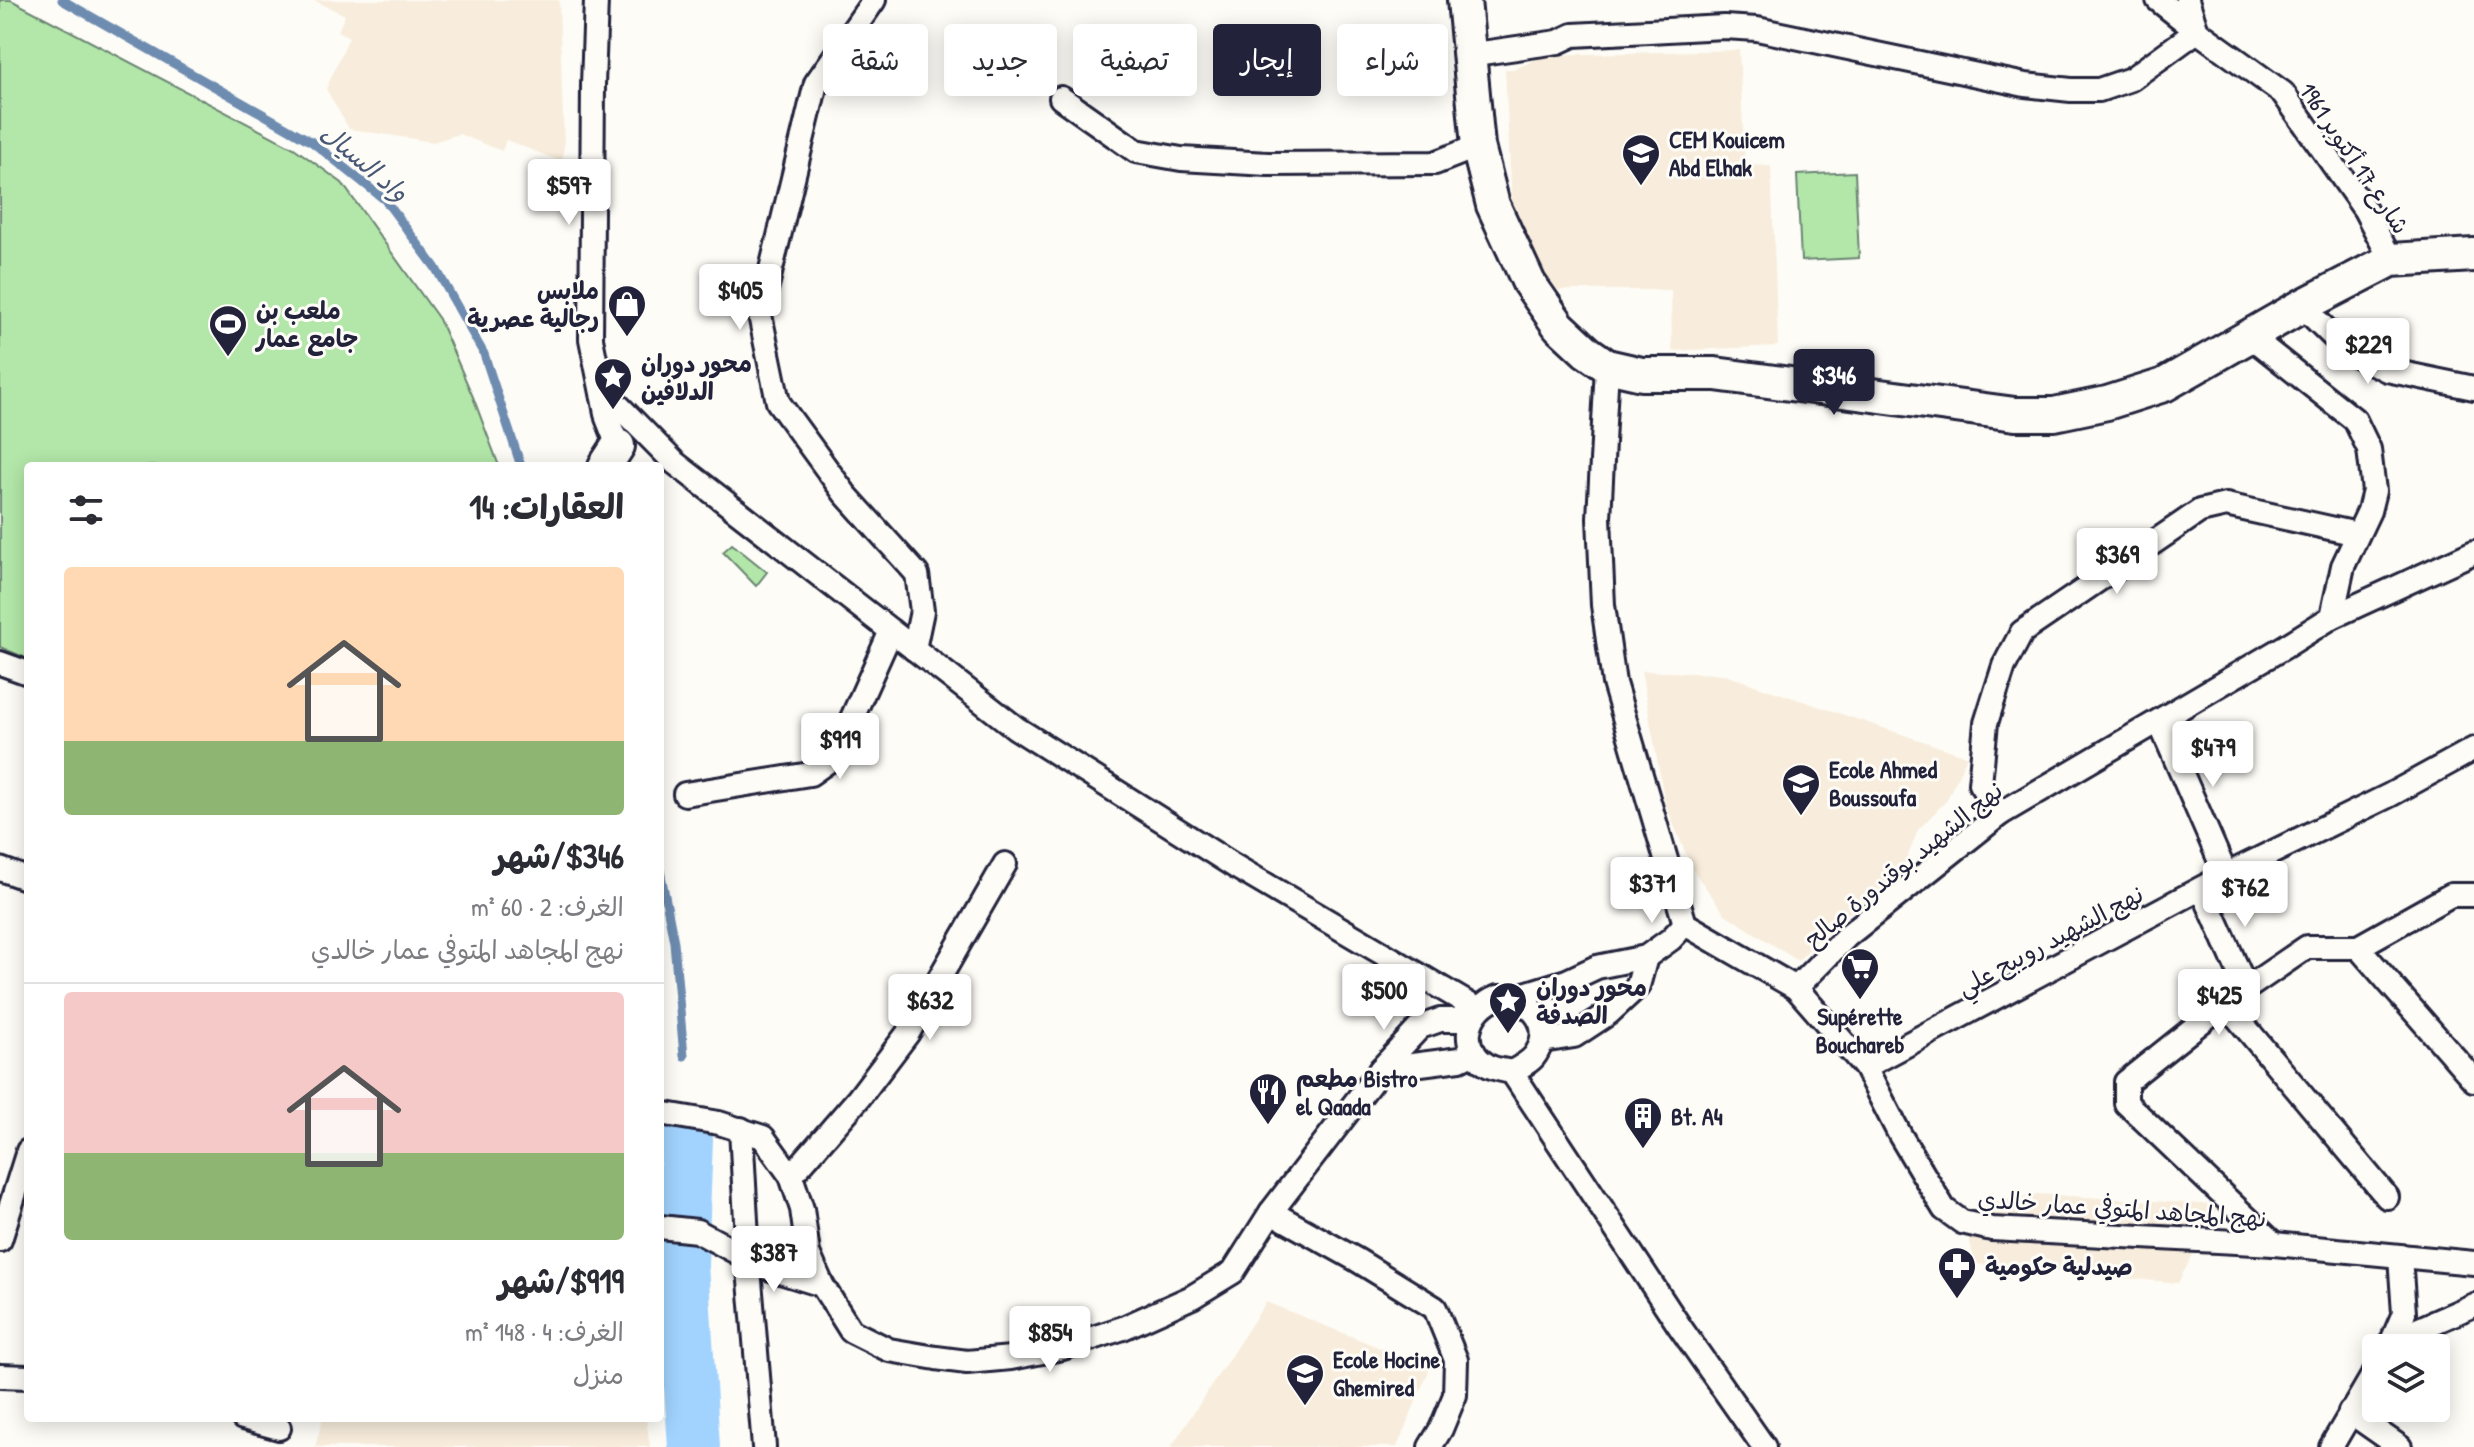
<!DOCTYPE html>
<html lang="ar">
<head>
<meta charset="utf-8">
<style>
  body { margin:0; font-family:"Patrick Hand","Playpen Sans Arabic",sans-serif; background:#f2f2f3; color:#2b2b33; direction:rtl; height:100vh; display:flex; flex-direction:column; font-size:30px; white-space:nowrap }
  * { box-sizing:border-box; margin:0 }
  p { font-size:26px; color:#7c7c81 }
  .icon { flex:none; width:44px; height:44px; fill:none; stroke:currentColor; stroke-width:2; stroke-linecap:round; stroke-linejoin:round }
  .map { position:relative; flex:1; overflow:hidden; direction:ltr }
  .side { position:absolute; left:24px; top:462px; width:640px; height:960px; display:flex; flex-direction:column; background:#fff; border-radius:8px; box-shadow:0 4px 20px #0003; direction:rtl }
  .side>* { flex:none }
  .banner { position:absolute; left:688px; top:24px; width:760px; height:72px; direction:rtl; display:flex; gap:16px }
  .tools { position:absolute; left:2362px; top:1334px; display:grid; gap:16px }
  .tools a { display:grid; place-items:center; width:88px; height:88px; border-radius:8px; background:#fff; box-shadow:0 4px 20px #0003; font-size:40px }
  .price { position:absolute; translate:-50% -68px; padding:0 18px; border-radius:8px; background:#fff; color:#222; font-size:26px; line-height:52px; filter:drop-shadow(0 2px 4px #0008) }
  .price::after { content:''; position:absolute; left:50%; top:48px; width:24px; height:18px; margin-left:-12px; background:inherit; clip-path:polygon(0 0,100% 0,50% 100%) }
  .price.active { background:#22223b; color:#fff }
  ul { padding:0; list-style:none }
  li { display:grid; align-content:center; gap:16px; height:424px; padding:0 40px }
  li+li { border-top:2px solid #e1e1e2 }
  li span { display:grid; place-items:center; height:248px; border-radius:8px; color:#555 }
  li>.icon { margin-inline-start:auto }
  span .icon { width:144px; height:144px; fill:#fffc; stroke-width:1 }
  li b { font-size:34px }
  h2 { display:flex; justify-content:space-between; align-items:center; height:96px; padding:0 40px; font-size:34px }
  .chip { padding:0 28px; border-radius:8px; background:#fff; box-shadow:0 4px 20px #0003; font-size:28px; line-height:72px }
  .chip.active { background:#22223b; color:#fff }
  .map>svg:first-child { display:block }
  .built { fill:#f8eddc }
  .green { fill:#b3e7a9; stroke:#6a8472; stroke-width:2 }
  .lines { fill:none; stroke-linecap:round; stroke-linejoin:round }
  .stream { stroke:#6e8cb0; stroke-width:9 }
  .river { stroke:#a1d3fe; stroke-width:52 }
  .street-casing { stroke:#22223b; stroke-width:28 }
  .secondary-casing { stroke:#22223b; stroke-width:38 }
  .street { stroke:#fdfcf7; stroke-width:22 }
  .secondary { stroke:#fdfcf7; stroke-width:32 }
  .labels { text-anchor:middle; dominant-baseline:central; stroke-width:6; stroke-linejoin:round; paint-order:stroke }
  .poi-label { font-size:24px; font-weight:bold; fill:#22223b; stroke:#fdfcf7; text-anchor:start }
  .street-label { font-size:24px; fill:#22223b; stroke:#fdfcf7 }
  .water-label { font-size:26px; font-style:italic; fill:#485776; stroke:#fdfcf7 }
</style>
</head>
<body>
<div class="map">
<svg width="2474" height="1447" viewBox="0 0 2474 1447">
  <rect width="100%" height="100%" fill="#fdfcf7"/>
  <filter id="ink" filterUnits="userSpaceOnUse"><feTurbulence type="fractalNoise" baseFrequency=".0125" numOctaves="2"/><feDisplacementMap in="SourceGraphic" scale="16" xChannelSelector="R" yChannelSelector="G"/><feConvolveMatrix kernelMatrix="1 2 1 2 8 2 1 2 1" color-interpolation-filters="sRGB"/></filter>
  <g filter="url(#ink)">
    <g class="built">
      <path d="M313 0H559L564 146 562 162 506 140 502 151 459 134 433 142 349 129 326 89 349 37 338 31 345 15Z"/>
      <path d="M1739 50 1745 165 1771 166 1778 346 1672 351 1671 290H1541L1512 208 1505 69H1515L1546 55Z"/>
      <path d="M1641 671 1722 674 1967 756 1947 800 1918 830 1900 877 1833 924 1798 961 1725 914 1692 869 1665 803Z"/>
      <path d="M2038 1194 2219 1205 2178 1283 1975 1264 1965 1221 1980 1204Z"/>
      <path d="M1266 1302 1430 1368 1397 1447H1171Z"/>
      <path d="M323 1418H646L650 1447H315Z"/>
    </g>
    <g class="green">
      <path d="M0 0H11L294 148 342 183 439 319 473 397 499 466H28V659L0 647Z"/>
      <path d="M1855 172 1859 258 1801 261 1797 175Z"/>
      <path d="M732 544 767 572 756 586 723 552Z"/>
    </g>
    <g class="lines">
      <g class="stream">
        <path d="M62 0 312 142 385 200 435 267 484 354 521 466"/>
        <path d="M660 870 674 942 684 1056"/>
      </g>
      <path class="river" d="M687 1139 682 1264 694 1447"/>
      <g class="street-casing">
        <g id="street">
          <path d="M596 0 593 85 591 339 607 418 618 446"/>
          <path d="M874 0 816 83 760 315 778 402 845 494 917 574 922 611 914 649"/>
          <path d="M2158 0 2197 31 2283 93 2365 210 2391 260"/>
          <path d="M1468 55 1558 42 1573 35 1724 27 1757 29 2025 85 2071 90H2099L2131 79 2197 31 2187 0"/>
          <path d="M1061 98 1136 151 1181 159 1268 164 1435 163 1478 146"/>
          <path d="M2302 306 2348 351 2387 370 2474 388"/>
          <path d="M1607 366 1599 518 1603 605 1614 683 1685 924 1796 988 1865 1067 1900 1135 1944 1209 1962 1222 1992 1229 2274 1244 2474 1263"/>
          <path d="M602 389 675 463 1016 728 1236 867 1477 1009"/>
          <path d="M2332 617 2474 552"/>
          <path d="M0 663 28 673"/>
          <path d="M2159 721 2226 875"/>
          <path d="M685 794 810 774 827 762 848 727 891 631"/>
          <path d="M2000 814 1980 784 1986 723 2004 666 2022 632 2200 511 2226 505 2357 534"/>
          <path d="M0 869 28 879"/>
          <path d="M2202 889 2246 988"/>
          <path d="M2358 947 2474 1080"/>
          <path d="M1796 988 1847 936 2000 814 2286 646 2332 617 2343 566 2369 511 2374 491 2369 449 2355 420 2251 337"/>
          <path d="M1498 997C1526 996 1555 1022 1537 1052 1532 1062 1521 1066 1512 1072 1504 1070 1495 1070 1487 1065 1456 1047 1468 1008 1498 997Z"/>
          <path d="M1515 997 1567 981 1597 967 1646 957 1671 939 1685 924"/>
          <path d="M2225 1003 2387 1197"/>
          <path d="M1542 1041 1574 1036 1609 1013 1638 986 1646 957"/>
          <path d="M1865 1067 2226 875 2390 795 2474 749"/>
          <path d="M1381 1069 1460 1059 1474 1052"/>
          <path d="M1512 1072 1680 1327 1764 1447"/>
          <path d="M660 1113 719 1123 763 1137 791 1176 802 1209 808 1253 822 1285 851 1331 889 1350 936 1358 967 1362 1011 1358 1063 1348 1123 1328 1192 1297 1233 1272 1271 1212 1381 1069 1420 1027 1440 1020H1471"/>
          <path d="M741 1129 748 1257 764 1447"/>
          <path d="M791 1176 858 1099 908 1033 1005 864"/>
          <path d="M1271 1212 1357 1260 1435 1308 1456 1360 1455 1395 1441 1429 1430 1447"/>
          <path d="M660 1227 697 1231 764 1267 822 1285"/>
          <path d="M0 1240 28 1151"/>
          <path d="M2274 1244 2126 1103V1082L2225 1003 2307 947H2358L2451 895H2474"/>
          <path d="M2394 1340 2474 1305"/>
          <path d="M2389 1348 2404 1313 2400 1257"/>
          <path d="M0 1376 28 1377"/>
          <path d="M2350 1412 2400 1447"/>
          <path d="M243 1418 279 1428"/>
          <path d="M2331 1447 2376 1370"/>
        </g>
      </g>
      <g class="secondary-casing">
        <g id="secondary">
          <path d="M1464 0 1478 146 1493 205 1529 283 1559 326 1587 352 1607 366 1642 374H1715L2015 414H2054L2107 403 2164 385 2302 306 2391 260 2474 255"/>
          <path d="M605 466 618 446"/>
        </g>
      </g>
      <use href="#street" class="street"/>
      <use href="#secondary" class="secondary"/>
    </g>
  </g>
  <defs>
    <g id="school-pin" transform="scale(2)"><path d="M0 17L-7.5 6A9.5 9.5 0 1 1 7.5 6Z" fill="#22223b" stroke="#fdfcf7"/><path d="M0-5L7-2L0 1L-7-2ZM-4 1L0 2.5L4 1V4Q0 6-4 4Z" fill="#fff"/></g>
    <g id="shop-pin" transform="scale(2)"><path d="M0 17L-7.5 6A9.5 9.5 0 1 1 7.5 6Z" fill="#22223b" stroke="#fdfcf7"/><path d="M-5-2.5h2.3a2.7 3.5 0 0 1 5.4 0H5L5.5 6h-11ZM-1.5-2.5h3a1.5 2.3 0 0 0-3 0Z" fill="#fff"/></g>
    <g id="stadium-pin" transform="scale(2)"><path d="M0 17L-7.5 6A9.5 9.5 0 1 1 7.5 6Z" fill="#22223b" stroke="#fdfcf7"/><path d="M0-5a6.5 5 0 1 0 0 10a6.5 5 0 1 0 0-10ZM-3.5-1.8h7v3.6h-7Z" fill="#fff"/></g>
    <g id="sight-pin" transform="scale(2)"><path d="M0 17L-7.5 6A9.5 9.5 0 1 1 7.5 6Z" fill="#22223b" stroke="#fdfcf7"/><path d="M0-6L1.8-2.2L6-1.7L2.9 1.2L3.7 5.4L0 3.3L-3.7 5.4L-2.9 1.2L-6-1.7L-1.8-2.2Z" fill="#fff"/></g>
    <g id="supermarket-pin" transform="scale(2)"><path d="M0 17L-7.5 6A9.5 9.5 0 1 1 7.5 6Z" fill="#22223b" stroke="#fdfcf7"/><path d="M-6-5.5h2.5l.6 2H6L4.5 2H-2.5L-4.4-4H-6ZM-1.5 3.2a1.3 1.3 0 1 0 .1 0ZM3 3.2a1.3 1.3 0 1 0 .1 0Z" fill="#fff"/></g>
    <g id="restaurant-pin" transform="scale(2)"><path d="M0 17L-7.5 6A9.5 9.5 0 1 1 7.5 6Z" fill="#22223b" stroke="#fdfcf7"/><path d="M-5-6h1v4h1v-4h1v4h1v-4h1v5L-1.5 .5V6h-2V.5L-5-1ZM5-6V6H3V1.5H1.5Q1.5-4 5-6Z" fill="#fff"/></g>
    <g id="building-pin" transform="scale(2)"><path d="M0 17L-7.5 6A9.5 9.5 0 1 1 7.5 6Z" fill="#22223b" stroke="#fdfcf7"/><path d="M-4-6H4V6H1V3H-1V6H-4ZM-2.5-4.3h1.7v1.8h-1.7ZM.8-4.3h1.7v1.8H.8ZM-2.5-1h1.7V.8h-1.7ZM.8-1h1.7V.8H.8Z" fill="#fff"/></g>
    <g id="pharmacy-pin" transform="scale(2)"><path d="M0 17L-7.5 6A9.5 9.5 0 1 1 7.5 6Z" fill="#22223b" stroke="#fdfcf7"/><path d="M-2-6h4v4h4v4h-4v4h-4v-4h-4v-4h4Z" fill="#fff"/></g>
  </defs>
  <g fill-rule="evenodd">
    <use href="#school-pin" x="1641" y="153"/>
    <use href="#shop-pin" x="627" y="304"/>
    <use href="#stadium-pin" x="228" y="324"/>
    <use href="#sight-pin" x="613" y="377"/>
    <use href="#school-pin" x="1801" y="783"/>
    <use href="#supermarket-pin" x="1860" y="967"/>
    <use href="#sight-pin" x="1508" y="1001"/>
    <use href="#restaurant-pin" x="1268" y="1092"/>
    <use href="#building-pin" x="1643" y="1116"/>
    <use href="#pharmacy-pin" x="1957" y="1266"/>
    <use href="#school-pin" x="1305" y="1373"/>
  </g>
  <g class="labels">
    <g class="poi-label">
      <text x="1669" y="139">CEM Kouicem<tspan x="1669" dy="28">Abd Elhak</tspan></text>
      <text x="599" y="290" text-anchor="end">ملابس<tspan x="599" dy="28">رجالية عصرية</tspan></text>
      <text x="256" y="310">ملعب بن<tspan x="256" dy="28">جامع عمار</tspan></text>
      <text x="641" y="363">محور دوران<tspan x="641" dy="28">الدلافين</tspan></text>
      <text x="1829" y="769">Ecole Ahmed<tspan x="1829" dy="28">Boussoufa</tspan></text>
      <text x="1536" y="987">محور دوران<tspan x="1536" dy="28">الصدفة</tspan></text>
      <text x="1860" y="1016" text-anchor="middle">Supérette<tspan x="1860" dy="28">Bouchareb</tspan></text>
      <text x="1296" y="1078">مطعم Bistro<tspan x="1296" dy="28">el Qaada</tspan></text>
      <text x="1671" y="1116">Bt. A4</text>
      <text x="1985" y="1266">صيدلية حكومية</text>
      <text x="1333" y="1359">Ecole Hocine<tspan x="1333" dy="28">Ghemired</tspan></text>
    </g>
    <g class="street-label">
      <text transform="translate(2355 158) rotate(56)">شارع 17 أكتوبر 1961</text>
      <text transform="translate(1903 864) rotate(-39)">نهج الشهيد بوقندورة صالح</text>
      <text transform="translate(2050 940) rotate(-28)">نهج الشهيد رويبح علي</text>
      <text transform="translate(2122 1208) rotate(4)">نهج المجاهد المتوفي عمار خالدي</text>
    </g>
    <g class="water-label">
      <text transform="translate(365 162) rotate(40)">واد السيال</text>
    </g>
  </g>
</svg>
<div class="tools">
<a><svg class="icon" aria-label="layers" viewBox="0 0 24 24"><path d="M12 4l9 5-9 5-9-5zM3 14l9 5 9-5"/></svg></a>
</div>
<b class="price" style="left:569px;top:227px">$597</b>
<b class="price" style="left:740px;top:332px">$405</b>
<b class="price" style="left:2368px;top:386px">$229</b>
<b class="price active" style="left:1834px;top:417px">$346</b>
<b class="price" style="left:2117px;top:596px">$369</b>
<b class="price" style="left:840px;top:781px">$919</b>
<b class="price" style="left:2213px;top:789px">$479</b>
<b class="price" style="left:1652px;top:925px">$371</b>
<b class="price" style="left:2245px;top:929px">$762</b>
<b class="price" style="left:1384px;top:1032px">$500</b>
<b class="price" style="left:2219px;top:1037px">$425</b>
<b class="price" style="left:930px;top:1042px">$632</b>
<b class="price" style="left:774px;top:1294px">$387</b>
<b class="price" style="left:1050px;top:1374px">$854</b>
<div class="banner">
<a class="chip">شراء</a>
<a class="chip active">إيجار</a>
<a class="chip">تصفية</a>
<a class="chip">جديد</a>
<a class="chip">شقة</a>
</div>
<section class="side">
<h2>العقارات: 14<svg class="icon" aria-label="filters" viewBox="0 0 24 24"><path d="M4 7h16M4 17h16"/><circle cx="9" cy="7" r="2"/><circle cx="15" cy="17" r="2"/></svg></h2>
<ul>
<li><span style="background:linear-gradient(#ffd9b3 70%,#8fb573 0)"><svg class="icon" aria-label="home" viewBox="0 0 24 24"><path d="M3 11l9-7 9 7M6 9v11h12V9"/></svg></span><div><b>$346/شهر</b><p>الغرف: 2 · 60 m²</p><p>نهج المجاهد المتوفي عمار خالدي</p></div></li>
<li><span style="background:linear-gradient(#f6c9c9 65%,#8fb573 0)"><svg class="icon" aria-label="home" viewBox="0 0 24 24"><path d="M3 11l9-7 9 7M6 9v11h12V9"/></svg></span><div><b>$919/شهر</b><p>الغرف: 4 · 148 m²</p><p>منزل</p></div></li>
</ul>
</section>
</div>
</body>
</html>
